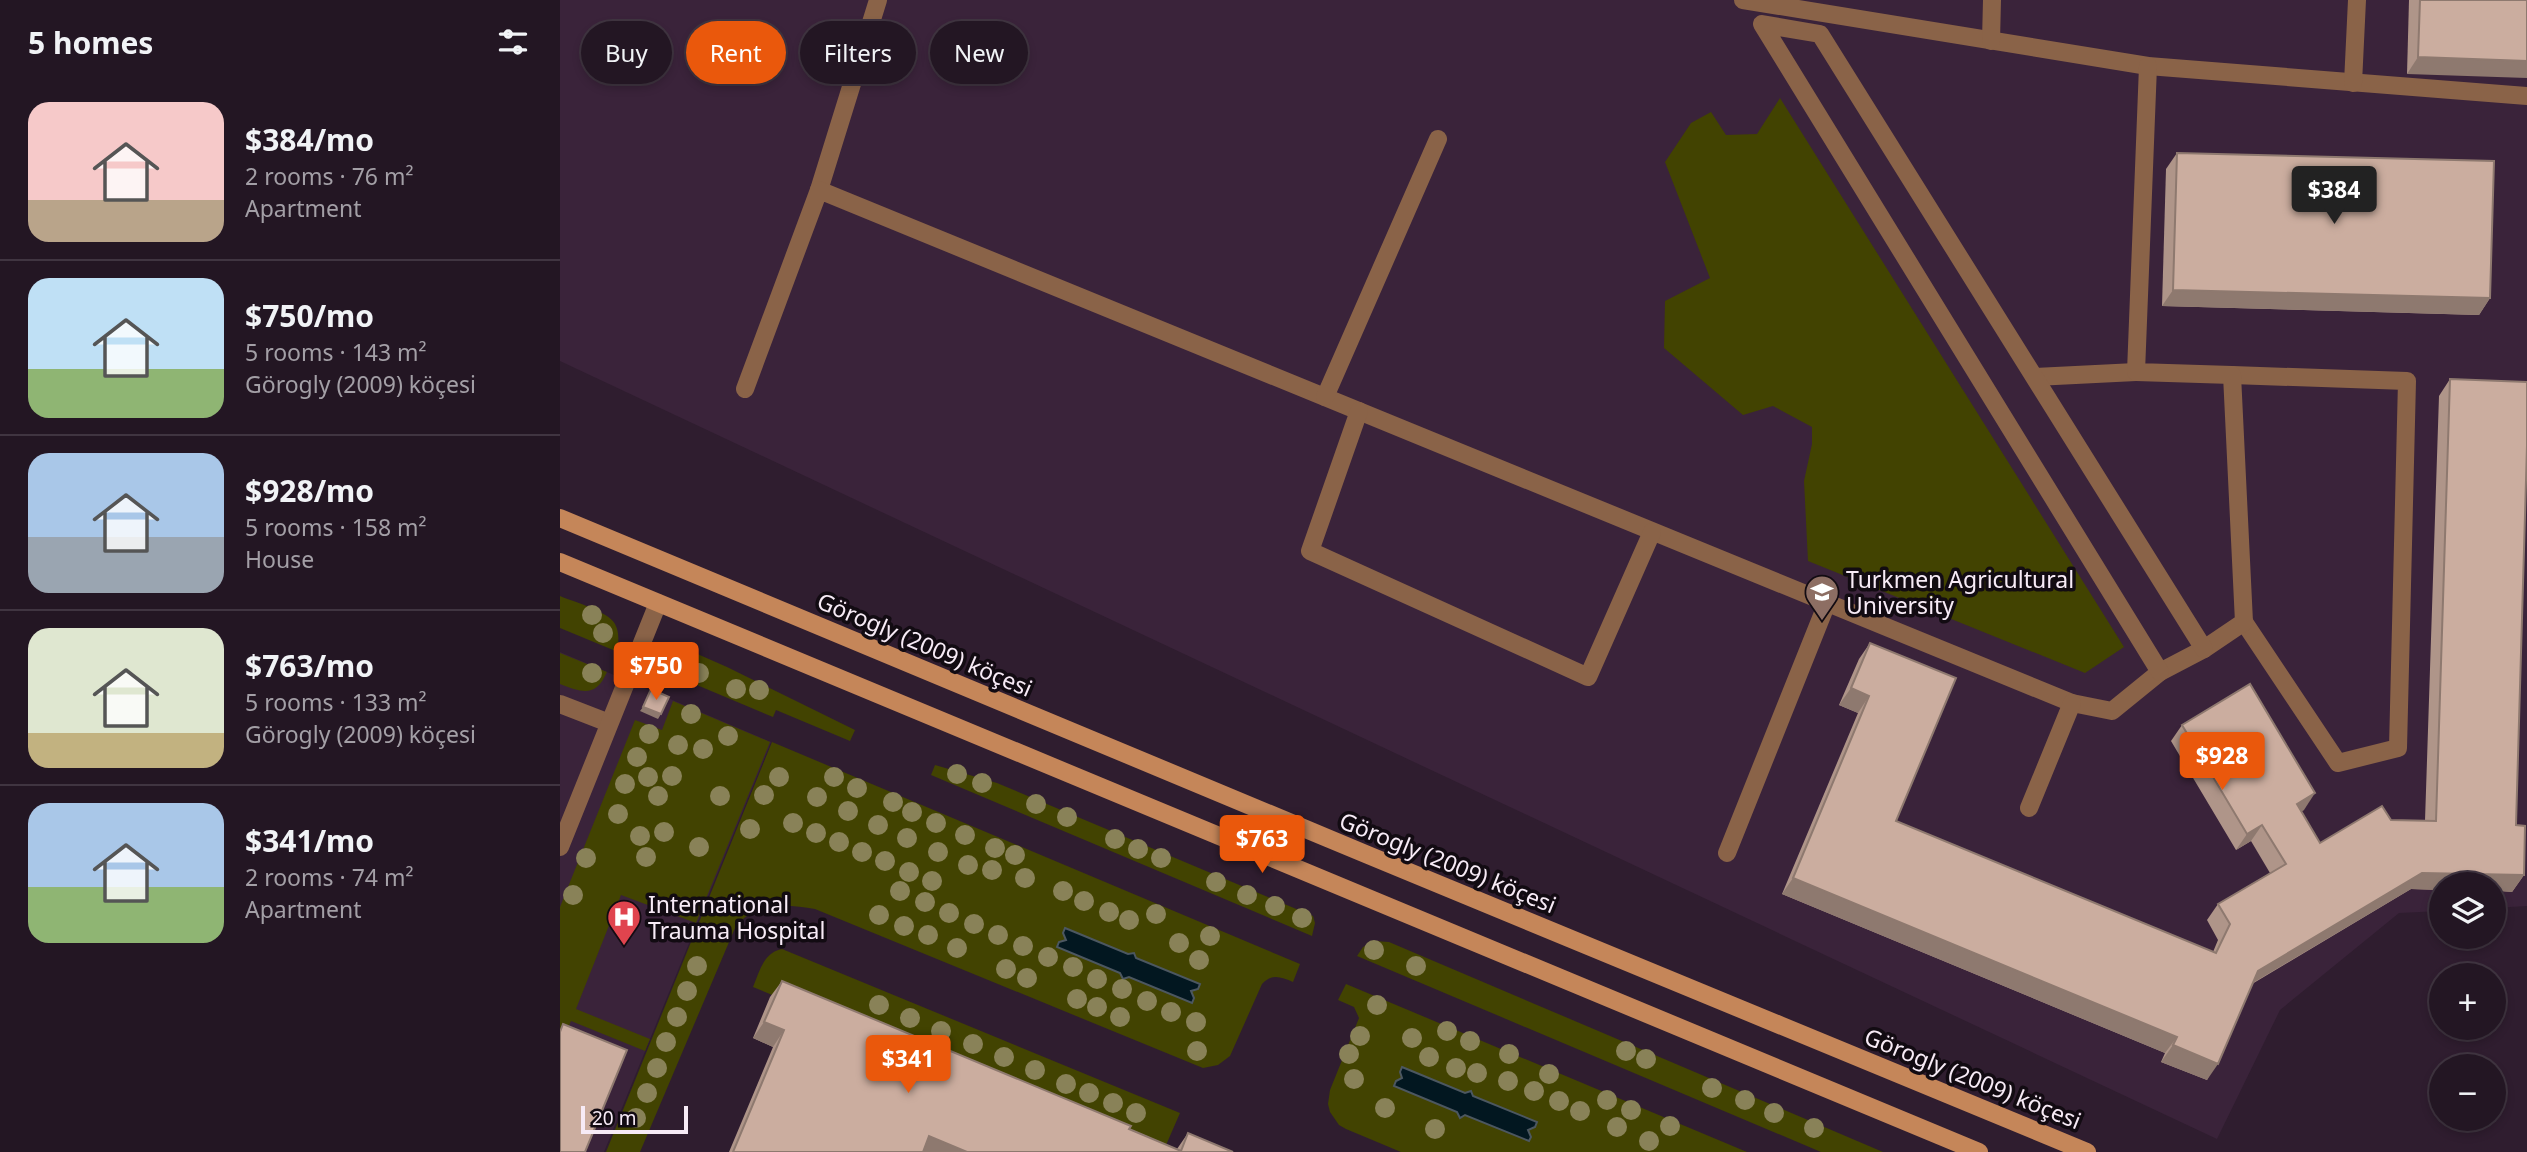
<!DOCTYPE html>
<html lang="en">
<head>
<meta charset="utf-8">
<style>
  body { margin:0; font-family:"Noto Sans",sans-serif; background:#2b1f2b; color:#f1f3f6; height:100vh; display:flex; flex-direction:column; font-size:26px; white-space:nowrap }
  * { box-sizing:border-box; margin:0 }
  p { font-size:23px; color:#a39fa6 }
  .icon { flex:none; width:38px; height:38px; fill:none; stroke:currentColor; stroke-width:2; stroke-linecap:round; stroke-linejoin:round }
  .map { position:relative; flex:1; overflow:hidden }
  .drawer { display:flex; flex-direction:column; background:#231623; width:560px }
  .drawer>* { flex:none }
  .top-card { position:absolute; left:21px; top:21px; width:665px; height:63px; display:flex; gap:14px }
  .tools { position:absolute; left:1869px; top:872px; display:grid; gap:14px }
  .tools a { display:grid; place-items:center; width:77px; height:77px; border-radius:50%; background:#231623; box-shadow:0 4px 10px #0003,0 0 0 2px #403541; font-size:35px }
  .scale { position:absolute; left:21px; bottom:18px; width:107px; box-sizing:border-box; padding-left:7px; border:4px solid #f7ebf6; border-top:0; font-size:19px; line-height:24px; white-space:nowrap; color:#f7ebf6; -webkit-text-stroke:5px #120b12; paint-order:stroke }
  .price { position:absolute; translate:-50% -60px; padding:0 16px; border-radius:7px; background:#ea580c; color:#fff; font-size:23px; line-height:46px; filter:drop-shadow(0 2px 4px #0008) }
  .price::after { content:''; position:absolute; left:50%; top:42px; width:21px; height:16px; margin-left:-10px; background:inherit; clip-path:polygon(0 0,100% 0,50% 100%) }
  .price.on { background:#222; color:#fff }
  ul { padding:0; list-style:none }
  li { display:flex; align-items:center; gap:21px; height:175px; padding:0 28px }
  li+li { border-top:2px solid #403541 }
  li span { display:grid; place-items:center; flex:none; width:196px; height:140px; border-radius:21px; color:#555 }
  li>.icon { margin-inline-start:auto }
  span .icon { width:84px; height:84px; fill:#fffc; stroke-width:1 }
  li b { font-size:30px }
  h2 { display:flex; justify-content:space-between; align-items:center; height:84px; padding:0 28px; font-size:30px }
  .chip { padding:0 24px; border-radius:32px; background:#231623; box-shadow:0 4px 10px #0003,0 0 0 2px #403541; font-size:24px; line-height:63px }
  .chip.on { background:#ea580c; color:#fff }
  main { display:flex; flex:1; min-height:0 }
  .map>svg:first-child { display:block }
  .built { fill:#3a233a }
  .green { fill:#424301 }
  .water { fill:#021720; stroke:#4c5760; stroke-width:2 }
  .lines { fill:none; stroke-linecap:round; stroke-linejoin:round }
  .lane { stroke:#8a6348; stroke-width:18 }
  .street { stroke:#8a6348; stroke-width:18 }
  .secondary { stroke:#c58659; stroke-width:18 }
  .tree { fill:#898258 }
  .wall { fill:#af9589 }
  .shaded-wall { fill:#8e796f }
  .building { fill:#cbad9f; stroke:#8e796f; stroke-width:2 }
  .labels { text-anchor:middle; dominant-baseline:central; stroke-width:7; stroke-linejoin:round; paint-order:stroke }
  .poi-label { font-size:23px; fill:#f7ebf6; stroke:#120b12; text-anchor:start }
  .street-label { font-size:23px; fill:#f7ebf6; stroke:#120b12 }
</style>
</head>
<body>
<main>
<section class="drawer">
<h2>5 homes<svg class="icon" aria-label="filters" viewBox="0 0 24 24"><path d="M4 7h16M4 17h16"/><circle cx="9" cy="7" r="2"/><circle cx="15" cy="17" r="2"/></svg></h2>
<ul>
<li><span style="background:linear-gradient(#f6c9c9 70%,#b9a48a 0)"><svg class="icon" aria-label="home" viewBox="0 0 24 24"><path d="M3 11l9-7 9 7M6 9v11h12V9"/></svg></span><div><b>$384/mo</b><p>2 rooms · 76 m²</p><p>Apartment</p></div></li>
<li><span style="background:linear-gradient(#bfe0f5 65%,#8fb573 0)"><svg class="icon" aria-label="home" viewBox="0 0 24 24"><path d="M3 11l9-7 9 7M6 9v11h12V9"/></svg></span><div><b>$750/mo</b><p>5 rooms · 143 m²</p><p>Görogly (2009) köçesi</p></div></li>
<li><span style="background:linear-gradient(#a9c7e8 60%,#9aa5b1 0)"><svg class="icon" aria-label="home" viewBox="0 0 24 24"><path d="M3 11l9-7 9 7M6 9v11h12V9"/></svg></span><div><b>$928/mo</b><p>5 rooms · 158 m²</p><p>House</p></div></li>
<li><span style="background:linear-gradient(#dfe7d0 75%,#c2b280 0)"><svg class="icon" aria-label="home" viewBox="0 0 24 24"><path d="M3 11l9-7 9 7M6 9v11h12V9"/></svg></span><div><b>$763/mo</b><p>5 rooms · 133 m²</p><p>Görogly (2009) köçesi</p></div></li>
<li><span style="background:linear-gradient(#a9c7e8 60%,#8fb573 0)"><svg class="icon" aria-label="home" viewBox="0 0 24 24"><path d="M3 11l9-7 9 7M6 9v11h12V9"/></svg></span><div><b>$341/mo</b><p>2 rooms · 74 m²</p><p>Apartment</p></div></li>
</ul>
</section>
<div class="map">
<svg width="1967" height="1152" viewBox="0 0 1967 1152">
  <rect width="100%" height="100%" fill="#2f1d2f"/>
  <g class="built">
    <path d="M0 0H1967V906L1934 908V884H1881V911L1839 913 1720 1010 1657 1139 0 361Z"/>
    <path d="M0 652 211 742 44 1152H0Z"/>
  </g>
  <g class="green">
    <path d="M1220 98 1564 647 1525 673 1248 561 1244 481 1252 444V427L1213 406 1183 415 1104 348 1105 301 1150 278 1105 162 1131 123 1151 112 1166 135 1197 134Z"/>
    <path d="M0 596C14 602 48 611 55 624 60 633 58 643 58 652L0 628Z"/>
    <path d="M117 648 126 649 167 667 295 730 290 741 216 710 213 717 94 667 103 655Z"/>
    <path d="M0 653 47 672C36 697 23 693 0 684Z"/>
    <path d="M113 701 210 742 136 923 61 895 16 1009 90 1039 85 1051 11 1021 5 1035 0 1033V907L75 720 102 730Z"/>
    <path d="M212 742 740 964 733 982C721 977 712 973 702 984L670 1056 658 1065 643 1068 255 909C226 904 195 901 175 928L80 1152H46Z"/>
    <path d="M375 765 437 783 753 916 755 923 752 936 371 775Z"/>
    <path d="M815 941 829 942 1323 1152H1261L797 956 803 947Z"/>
    <path d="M222 949 620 1113 603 1152H591L193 987C200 971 203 953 222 949Z"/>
    <path d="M786 984 1187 1152H841L786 1129 779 1125 770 1112 768 1104 770 1090 799 1018 794 1007 778 1000Z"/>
  </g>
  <g class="water">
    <path d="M505 928 568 954 574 953 576 958 640 984 638 989 631 991 634 998 632 1003 569 977 563 979 560 973 497 947 499 942 506 940 503 933Z"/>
    <path d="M842 1067 905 1093 911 1091 913 1096 977 1122 975 1127 968 1130 971 1137 969 1141 905 1115 900 1118 897 1112 834 1086 836 1081 842 1078 840 1072Z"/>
  </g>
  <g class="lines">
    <g class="lane">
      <path d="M1183 0 1588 66 1967 96"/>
      <path d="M1431 41 1432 0"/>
      <path d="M1793 83 1797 0"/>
      <path d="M259 190 318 0"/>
      <path d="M1672 375 1847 381 1838 748 1778 763 1684 622"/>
      <path d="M1475 377 1576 372"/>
      <path d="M185 389 259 190 1512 703 1552 711 1600 672 1644 649 1684 622 1672 375 1576 372 1588 66"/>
      <path d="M765 397 878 139"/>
      <path d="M799 411 750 551 1028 677 1092 532"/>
      <path d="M0 704 49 723"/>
      <path d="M1469 808 1512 703"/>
      <path d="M0 847 98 603"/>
      <path d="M1167 853 1267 603"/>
    </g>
    <path class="street" d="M1600 672 1202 24 1260 34 1644 649"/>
    <g class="secondary">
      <path d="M0 518 808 855 1527 1152"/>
      <path d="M0 562 1419 1152"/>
    </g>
  </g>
  <g class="tree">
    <circle cx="32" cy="615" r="10"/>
    <circle cx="43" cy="633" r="10"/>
    <circle cx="120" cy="664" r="10"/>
    <circle cx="32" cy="673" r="10"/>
    <circle cx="139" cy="673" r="10"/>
    <circle cx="176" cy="689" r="10"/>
    <circle cx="199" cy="690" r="10"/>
    <circle cx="131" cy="714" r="10"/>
    <circle cx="89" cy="734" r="10"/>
    <circle cx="168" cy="736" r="10"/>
    <circle cx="118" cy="745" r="10"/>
    <circle cx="143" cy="749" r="10"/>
    <circle cx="77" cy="757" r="10"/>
    <circle cx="397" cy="774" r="10"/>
    <circle cx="112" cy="776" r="10"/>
    <circle cx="88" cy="777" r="10"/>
    <circle cx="219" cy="777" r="10"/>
    <circle cx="274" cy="777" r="10"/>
    <circle cx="422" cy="783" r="10"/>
    <circle cx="65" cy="784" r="10"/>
    <circle cx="297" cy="788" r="10"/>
    <circle cx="204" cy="795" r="10"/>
    <circle cx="98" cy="796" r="10"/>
    <circle cx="160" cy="796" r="10"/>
    <circle cx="257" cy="797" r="10"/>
    <circle cx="333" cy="802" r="10"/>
    <circle cx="476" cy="804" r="10"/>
    <circle cx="288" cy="811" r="10"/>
    <circle cx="352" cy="812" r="10"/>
    <circle cx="58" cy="814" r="10"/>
    <circle cx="507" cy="817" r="10"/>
    <circle cx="233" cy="823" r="10"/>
    <circle cx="376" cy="823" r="10"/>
    <circle cx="318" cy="825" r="10"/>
    <circle cx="190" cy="829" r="10"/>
    <circle cx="104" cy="832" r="10"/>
    <circle cx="256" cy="833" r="10"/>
    <circle cx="405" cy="835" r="10"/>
    <circle cx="80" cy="836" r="10"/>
    <circle cx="347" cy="838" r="10"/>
    <circle cx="555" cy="839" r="10"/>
    <circle cx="279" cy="842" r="10"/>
    <circle cx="139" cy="847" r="10"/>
    <circle cx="435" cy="848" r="10"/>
    <circle cx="578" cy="849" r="10"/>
    <circle cx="302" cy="852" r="10"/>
    <circle cx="378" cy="852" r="10"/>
    <circle cx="455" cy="855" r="10"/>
    <circle cx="86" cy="857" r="10"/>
    <circle cx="26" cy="858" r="10"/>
    <circle cx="601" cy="858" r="10"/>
    <circle cx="325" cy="861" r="10"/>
    <circle cx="408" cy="865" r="10"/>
    <circle cx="432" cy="870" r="10"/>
    <circle cx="349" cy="872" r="10"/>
    <circle cx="465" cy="878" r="10"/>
    <circle cx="372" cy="881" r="10"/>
    <circle cx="656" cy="882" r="10"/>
    <circle cx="340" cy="891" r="10"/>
    <circle cx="503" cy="891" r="10"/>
    <circle cx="13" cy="895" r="10"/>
    <circle cx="687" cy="895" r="10"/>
    <circle cx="524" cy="901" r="10"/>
    <circle cx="365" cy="902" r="10"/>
    <circle cx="715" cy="906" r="10"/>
    <circle cx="549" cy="912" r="10"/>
    <circle cx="389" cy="913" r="10"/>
    <circle cx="596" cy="914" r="10"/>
    <circle cx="319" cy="915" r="10"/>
    <circle cx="742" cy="918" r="10"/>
    <circle cx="569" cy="920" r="10"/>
    <circle cx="414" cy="924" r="10"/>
    <circle cx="344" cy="926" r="10"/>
    <circle cx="368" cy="935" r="10"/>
    <circle cx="438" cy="935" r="10"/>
    <circle cx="650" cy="936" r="10"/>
    <circle cx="619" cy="943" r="10"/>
    <circle cx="463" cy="946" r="10"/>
    <circle cx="397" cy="948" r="10"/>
    <circle cx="814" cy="950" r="10"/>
    <circle cx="488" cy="957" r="10"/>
    <circle cx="639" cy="960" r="10"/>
    <circle cx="137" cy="966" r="10"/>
    <circle cx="856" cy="966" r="10"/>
    <circle cx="513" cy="967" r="10"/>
    <circle cx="446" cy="969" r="10"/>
    <circle cx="467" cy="978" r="10"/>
    <circle cx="537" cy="979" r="10"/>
    <circle cx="562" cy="989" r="10"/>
    <circle cx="127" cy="991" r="10"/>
    <circle cx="517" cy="999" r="10"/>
    <circle cx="587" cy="1001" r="10"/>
    <circle cx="319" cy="1005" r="10"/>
    <circle cx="817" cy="1005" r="10"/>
    <circle cx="537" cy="1007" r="10"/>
    <circle cx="611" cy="1012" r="10"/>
    <circle cx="117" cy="1017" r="10"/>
    <circle cx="560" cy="1017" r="10"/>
    <circle cx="350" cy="1018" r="10"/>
    <circle cx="636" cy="1022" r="10"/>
    <circle cx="381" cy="1031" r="10"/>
    <circle cx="887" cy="1031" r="10"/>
    <circle cx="800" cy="1036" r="10"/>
    <circle cx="852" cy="1038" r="10"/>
    <circle cx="910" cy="1041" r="10"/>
    <circle cx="106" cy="1042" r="10"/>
    <circle cx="413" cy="1044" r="10"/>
    <circle cx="637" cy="1051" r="10"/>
    <circle cx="1066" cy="1051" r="10"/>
    <circle cx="789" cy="1054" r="10"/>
    <circle cx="949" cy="1054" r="10"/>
    <circle cx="444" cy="1057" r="10"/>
    <circle cx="869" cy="1057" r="10"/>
    <circle cx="1086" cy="1059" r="10"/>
    <circle cx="97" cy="1068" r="10"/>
    <circle cx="896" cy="1068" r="10"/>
    <circle cx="475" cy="1070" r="10"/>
    <circle cx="917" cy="1073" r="10"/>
    <circle cx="989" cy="1074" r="10"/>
    <circle cx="794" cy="1079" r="10"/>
    <circle cx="948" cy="1081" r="10"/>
    <circle cx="506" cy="1084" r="10"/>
    <circle cx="1152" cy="1088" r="10"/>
    <circle cx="974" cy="1091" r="10"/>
    <circle cx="87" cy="1093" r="10"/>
    <circle cx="529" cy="1093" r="10"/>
    <circle cx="1047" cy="1100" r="10"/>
    <circle cx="1185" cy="1100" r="10"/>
    <circle cx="999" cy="1101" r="10"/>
    <circle cx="553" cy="1103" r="10"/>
    <circle cx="825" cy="1108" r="10"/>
    <circle cx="1071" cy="1110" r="10"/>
    <circle cx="1020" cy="1111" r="10"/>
    <circle cx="576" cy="1113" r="10"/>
    <circle cx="1214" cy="1113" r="10"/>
    <circle cx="76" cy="1118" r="10"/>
    <circle cx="1110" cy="1126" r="10"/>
    <circle cx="1057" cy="1127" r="10"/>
    <circle cx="1254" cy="1128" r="10"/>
    <circle cx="875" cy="1129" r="10"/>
    <circle cx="1089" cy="1141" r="10"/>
  </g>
  <g class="wall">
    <path d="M1849 0H1967L1847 74Z"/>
    <path d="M1617 153 1930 298 1919 315 1602 306 1606 169Z"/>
    <path d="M1890 379 1964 875 1952 892 1881 884V890L1851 889 1692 984 1647 1080 1601 1062 1605 1053 1222 894 1298 713 1279 705 1299 659 1310 643 1336 821 1653 952 1658 940 1647 920 1658 904 1710 873 1691 841 1676 850 1611 741 1622 725 1744 810 1741 811 1760 843 1831 820 1865 821 1879 396Z"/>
    <path d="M222 981 617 1149 628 1133 673 1152H169L213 1047 193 1038 210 997Z"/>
  </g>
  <g class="shaded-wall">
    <path d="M1858 57 1967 61V78L1847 74Z"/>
    <path d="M1613 290 1930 298 1919 315 1602 306Z"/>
    <path d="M1291 688 1309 696 1298 713 1279 705Z"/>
    <path d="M83 707 101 714 98 719 80 711Z"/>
    <path d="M1755 793 1744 810 1725 820 1737 804Z"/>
    <path d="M1702 825 1691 841 1676 850 1687 834Z"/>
    <path d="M1862 873 1964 875 1952 892 1934 891V884H1881V890L1851 889 1686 987 1698 971Z"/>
    <path d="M1233 878 1617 1037 1605 1053 1222 894Z"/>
    <path d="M204 1022 224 1030 213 1047 193 1038Z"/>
    <path d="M1613 1045 1658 1064 1647 1080 1601 1062Z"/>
    <path d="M369 1136 407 1152H358Z"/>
  </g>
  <g class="building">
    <path d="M1860 0H1967V61L1858 57Z"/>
    <path d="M1617 153 1934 161 1930 298 1613 290Z"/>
    <path d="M1890 379 1967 382V446L1956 825 1965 826 1964 875 1862 873 1698 971 1658 1064 1613 1045 1617 1037 1233 878 1309 696 1291 688 1310 643 1396 678 1336 821 1656 953 1670 924 1658 904 1726 864 1702 825 1687 834 1622 725 1690 684 1755 793 1737 804 1760 843 1822 806 1831 820 1876 821Z"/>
    <path d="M91 689 109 697 101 714 83 707Z"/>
    <path d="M222 981 571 1126 569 1129 621 1151 628 1133 673 1152H407L369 1136 363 1152H173L224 1030 204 1022Z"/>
    <path d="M3 1024 67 1050 25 1152H0V1032Z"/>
  </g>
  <defs>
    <g id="university-pin" transform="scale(1.75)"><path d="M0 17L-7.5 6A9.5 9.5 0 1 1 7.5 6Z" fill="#8d6e63" stroke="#120b12"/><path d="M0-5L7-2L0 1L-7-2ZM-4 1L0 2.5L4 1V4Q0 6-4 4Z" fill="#fff"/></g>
    <g id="hospital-pin" transform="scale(1.75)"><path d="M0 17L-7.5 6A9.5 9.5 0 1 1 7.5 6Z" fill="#e0444e" stroke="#120b12"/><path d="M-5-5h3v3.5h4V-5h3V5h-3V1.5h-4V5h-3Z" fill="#fff"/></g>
  </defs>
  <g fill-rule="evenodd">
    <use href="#university-pin" x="1262" y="592"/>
    <use href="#hospital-pin" x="64" y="917"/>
  </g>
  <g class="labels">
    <g class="poi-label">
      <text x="1286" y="579">Turkmen Agricultural<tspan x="1286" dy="26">University</tspan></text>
      <text x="88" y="904">International<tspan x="88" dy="26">Trauma Hospital</tspan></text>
    </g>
    <g class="street-label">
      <text transform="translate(365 644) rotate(23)">Görogly (2009) köçesi</text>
      <text transform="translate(888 862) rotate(22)">Görogly (2009) köçesi</text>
      <text transform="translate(1413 1078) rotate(22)">Görogly (2009) köçesi</text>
    </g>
  </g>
</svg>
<div class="tools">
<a><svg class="icon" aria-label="layers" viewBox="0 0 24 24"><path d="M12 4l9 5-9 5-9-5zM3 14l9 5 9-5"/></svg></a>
<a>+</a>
<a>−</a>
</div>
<div class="scale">20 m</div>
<b class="price on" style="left:1774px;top:226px">$384</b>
<b class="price" style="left:96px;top:702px">$750</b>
<b class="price" style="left:1662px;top:792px">$928</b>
<b class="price" style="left:702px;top:875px">$763</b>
<b class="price" style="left:348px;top:1095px">$341</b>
<div class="top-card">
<a class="chip">Buy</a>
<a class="chip on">Rent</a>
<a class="chip">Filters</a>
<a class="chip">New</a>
</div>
</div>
</main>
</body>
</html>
